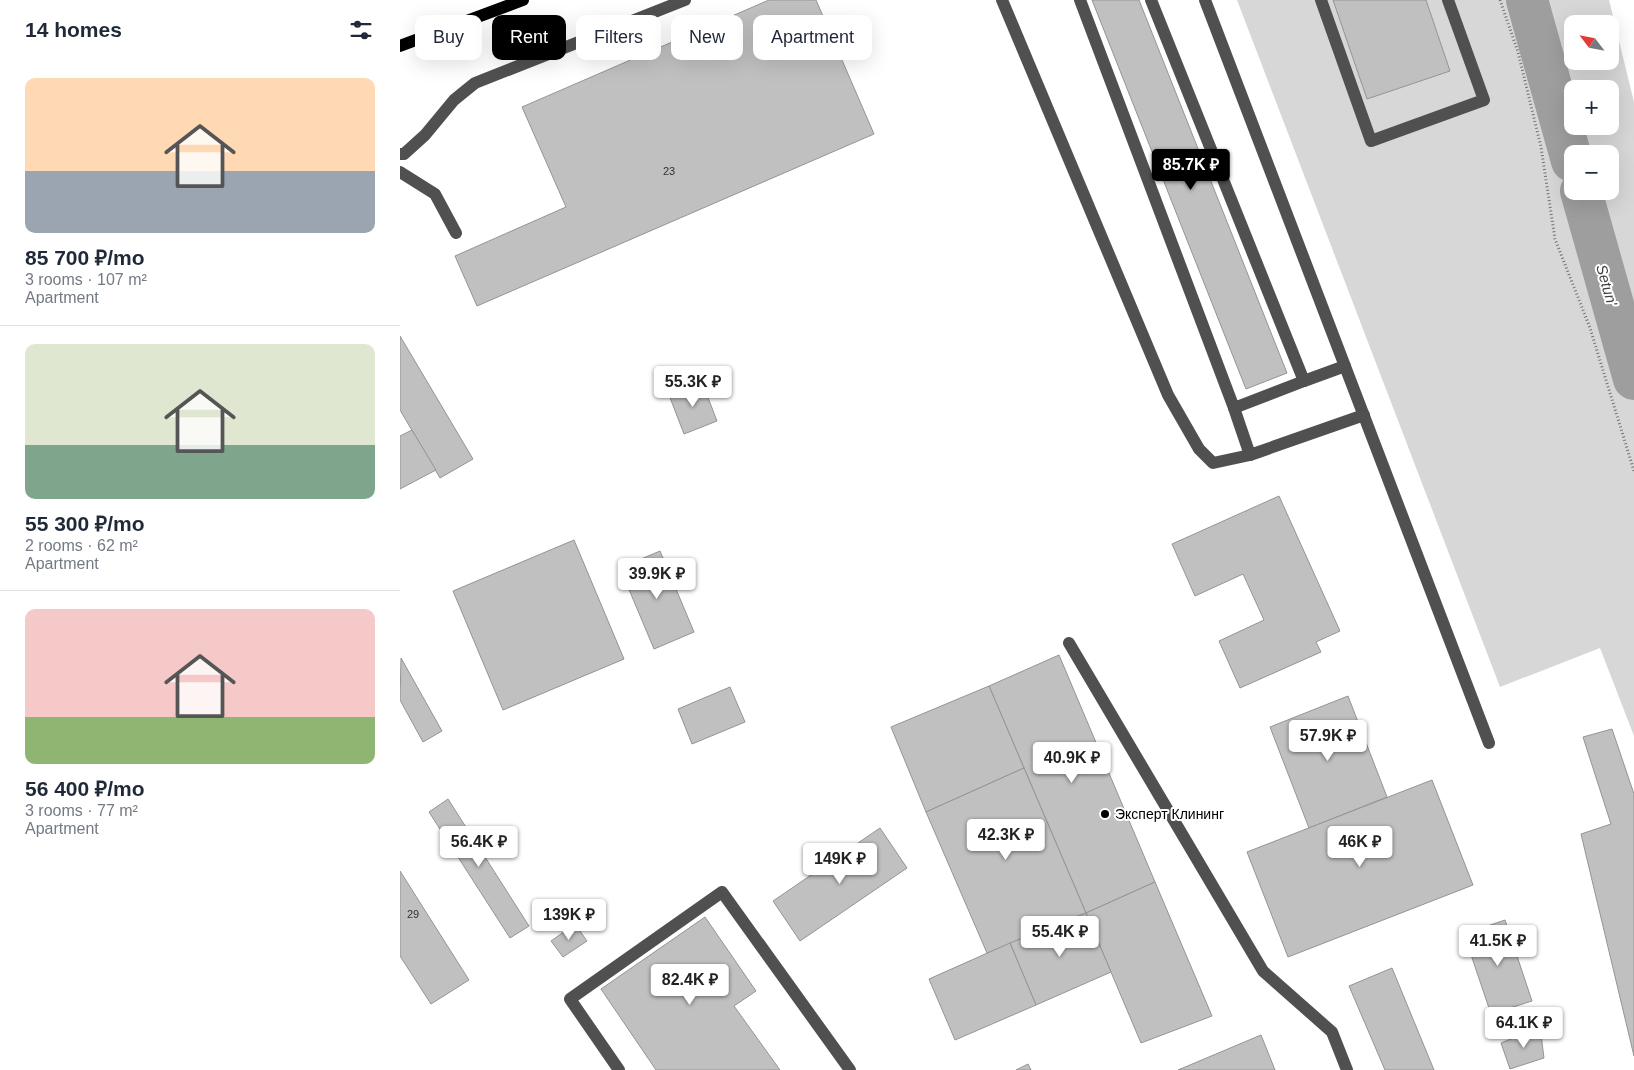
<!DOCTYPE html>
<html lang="en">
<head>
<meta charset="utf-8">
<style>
  body { margin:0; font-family:Arial,sans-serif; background:#f2f2f3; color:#1f2937; height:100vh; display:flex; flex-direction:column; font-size:19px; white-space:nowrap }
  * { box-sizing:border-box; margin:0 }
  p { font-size:16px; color:#747a83 }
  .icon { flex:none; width:28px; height:28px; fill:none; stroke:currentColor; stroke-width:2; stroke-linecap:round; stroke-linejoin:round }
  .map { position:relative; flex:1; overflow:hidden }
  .details { display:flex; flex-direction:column; background:#fff; width:400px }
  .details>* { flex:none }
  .hud { position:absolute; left:15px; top:15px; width:475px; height:45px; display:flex; gap:10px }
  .needle { width:32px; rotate:302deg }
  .buttons { position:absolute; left:1164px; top:15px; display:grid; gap:10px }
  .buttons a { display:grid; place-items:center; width:55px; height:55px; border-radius:10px; background:#fff; box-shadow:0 5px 20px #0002; font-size:25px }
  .price { position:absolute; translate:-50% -42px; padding:0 11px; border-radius:5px; background:#fff; color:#222; font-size:16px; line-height:32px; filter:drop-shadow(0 1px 2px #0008) }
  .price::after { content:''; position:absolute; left:50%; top:30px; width:15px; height:11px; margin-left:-8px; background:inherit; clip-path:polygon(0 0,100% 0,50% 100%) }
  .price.on { background:#000; color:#fff }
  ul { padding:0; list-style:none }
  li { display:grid; align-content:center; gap:10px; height:265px; padding:0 25px }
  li+li { border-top:1px solid #e0e1e3 }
  li span { display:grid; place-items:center; height:155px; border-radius:10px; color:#555 }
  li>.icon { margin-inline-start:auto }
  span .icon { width:90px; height:90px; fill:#fffc; stroke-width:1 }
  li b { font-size:21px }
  h2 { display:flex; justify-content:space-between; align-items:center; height:60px; padding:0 25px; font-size:21px }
  .chip { padding:0 18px; border-radius:10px; background:#fff; box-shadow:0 5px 20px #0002; font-size:18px; line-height:45px }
  .chip.on { background:#000; color:#fff }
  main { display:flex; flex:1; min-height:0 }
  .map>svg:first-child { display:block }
  .green { fill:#d7d7d7; fill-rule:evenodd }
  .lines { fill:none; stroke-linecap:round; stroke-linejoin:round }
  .river { stroke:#9e9e9e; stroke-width:42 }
  .building { fill:#c0c0c0; stroke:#949494 }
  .path { stroke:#727272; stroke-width:3; stroke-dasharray:1 2.5; stroke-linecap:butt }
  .minor { stroke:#505050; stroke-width:12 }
  .major { stroke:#000; stroke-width:12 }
  .poi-dot { fill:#000; stroke:#fff; stroke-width:2 }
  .labels { text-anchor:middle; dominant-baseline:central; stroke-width:4; stroke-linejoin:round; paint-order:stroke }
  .number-label { font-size:11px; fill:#303030 }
  .poi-label { font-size:14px; fill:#000; stroke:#fff; text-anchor:start }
  .water-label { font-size:15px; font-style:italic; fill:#3f3f3f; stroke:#fff }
</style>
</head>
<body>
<main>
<section class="details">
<h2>14 homes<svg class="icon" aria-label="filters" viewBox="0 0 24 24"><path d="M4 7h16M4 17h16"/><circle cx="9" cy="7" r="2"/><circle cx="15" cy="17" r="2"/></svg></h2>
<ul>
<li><span style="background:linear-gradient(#ffd9b3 60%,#9aa5b1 0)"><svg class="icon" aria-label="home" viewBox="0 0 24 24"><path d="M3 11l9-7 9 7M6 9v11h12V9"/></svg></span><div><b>85 700 ₽/mo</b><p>3 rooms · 107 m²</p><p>Apartment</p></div></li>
<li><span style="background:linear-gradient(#dfe7d0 65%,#7fa58c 0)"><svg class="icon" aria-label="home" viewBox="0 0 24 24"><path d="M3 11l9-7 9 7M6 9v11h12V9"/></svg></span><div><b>55 300 ₽/mo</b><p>2 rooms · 62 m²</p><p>Apartment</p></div></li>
<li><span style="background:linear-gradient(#f6c9c9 70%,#8fb573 0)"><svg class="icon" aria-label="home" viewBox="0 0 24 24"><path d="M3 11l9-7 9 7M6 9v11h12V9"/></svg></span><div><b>56 400 ₽/mo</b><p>3 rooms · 77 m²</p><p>Apartment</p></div></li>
</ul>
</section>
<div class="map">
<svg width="1234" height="1070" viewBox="0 0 1234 1070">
  <rect width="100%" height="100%" fill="#fff"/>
  <path class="green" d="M837 0H1209L1234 102V736L1200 648 1100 687ZM1172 24H1210V61H1172ZM1172 89H1210V126H1172ZM1172 154H1210V191H1172Z"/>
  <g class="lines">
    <g class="river">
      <path d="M1127 0 1172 161"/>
      <path d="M1181 191 1234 379"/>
    </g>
  </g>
  <g class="building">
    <path d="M369 0H416L474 134 77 306 55 256 166 207 122 107Z"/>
    <path d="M692 0H739L887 373 846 389Z"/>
    <path d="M933 0H1026L1050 71 967 99Z"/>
    <path d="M0 336 73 459 40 478 0 410Z"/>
    <path d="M302 382 317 421 284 434 269 395Z"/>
    <path d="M12 430 36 470 0 489V436Z"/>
    <path d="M879 496 940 631 916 642 921 652 840 688 819 641 864 620 843 574 795 596 772 544Z"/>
    <path d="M174 540 224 659 103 710 53 591Z"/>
    <path d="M260 551 294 632 254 649 220 568Z"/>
    <path d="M659 655 755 882 686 913 589 686Z"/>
    <path d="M1 658 42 731 23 742 0 700Z"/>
    <path d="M589 686 624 768 526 812 491 727Z"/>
    <path d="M330 687 345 722 292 744 278 709Z"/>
    <path d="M948 696 987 797 909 828 870 727Z"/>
    <path d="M1212 729 1234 794V1056L1181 834 1211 824 1183 737Z"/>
    <path d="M624 768 686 913 587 953 526 812Z"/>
    <path d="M1032 780 1073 885 888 957 847 852Z"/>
    <path d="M48 799 129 926 110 938 29 812Z"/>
    <path d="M480 828 507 868 400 941 373 901Z"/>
    <path d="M0 871 69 980 31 1004 0 956Z"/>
    <path d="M755 882 812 1016 741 1043 686 913Z"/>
    <path d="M686 913 711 972 636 1005 610 943Z"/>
    <path d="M305 917 356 991 334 1006 380 1070H256L201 989Z"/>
    <path d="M1105 920 1132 1001 1091 1014 1064 934Z"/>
    <path d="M175 924 187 941 163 957 151 941Z"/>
    <path d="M610 943 636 1005 555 1040 529 979Z"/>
    <path d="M992 968 1034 1070H985L949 986Z"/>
    <path d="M1140 1027 1144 1058 1110 1069 1101 1043Z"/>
    <path d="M861 1035 875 1070H778Z"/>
    <path d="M628 1064 631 1070H616Z"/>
  </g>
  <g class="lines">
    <path class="path" d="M1100 0 1118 52 1141 147 1155 239 1190 328 1234 471"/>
    <g class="minor">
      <path d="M602 0 768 395 799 449 813 463 850 455"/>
      <path d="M680 0 834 408 904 381 751 0"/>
      <path d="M805 0 1089 743"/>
      <path d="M921 0 971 141 1084 100 1048 0"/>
      <path d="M0 154H4L25 135 54 100 75 83 285 0"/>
      <path d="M0 172 35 194 56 233"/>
      <path d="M904 381 945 366"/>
      <path d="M834 408 850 455 964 415"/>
      <path d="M669 643 863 971 932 1032 947 1070"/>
      <path d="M219 1070 170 999 322 892 450 1070"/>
    </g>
    <path class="major" d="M0 46 123 0"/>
  </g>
  <circle class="poi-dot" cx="705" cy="814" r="5"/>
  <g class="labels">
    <g class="number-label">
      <text x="269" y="171">23</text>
      <text x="13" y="914">29</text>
    </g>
    <g class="poi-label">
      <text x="715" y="814">Эксперт Клининг</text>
    </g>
    <g class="water-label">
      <text transform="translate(1207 285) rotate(74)">Setun'</text>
    </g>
  </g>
</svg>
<div class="buttons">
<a><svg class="needle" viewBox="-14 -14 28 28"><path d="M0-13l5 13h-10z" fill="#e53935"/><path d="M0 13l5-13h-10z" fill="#747a83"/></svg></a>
<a>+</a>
<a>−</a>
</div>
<b class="price on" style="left:791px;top:191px">85.7K ₽</b>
<b class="price" style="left:293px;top:408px">55.3K ₽</b>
<b class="price" style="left:257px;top:600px">39.9K ₽</b>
<b class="price" style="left:928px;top:762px">57.9K ₽</b>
<b class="price" style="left:672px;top:784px">40.9K ₽</b>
<b class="price" style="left:606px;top:861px">42.3K ₽</b>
<b class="price" style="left:79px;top:868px">56.4K ₽</b>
<b class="price" style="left:960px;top:868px">46K ₽</b>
<b class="price" style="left:440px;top:885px">149K ₽</b>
<b class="price" style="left:169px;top:941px">139K ₽</b>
<b class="price" style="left:660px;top:958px">55.4K ₽</b>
<b class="price" style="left:1098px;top:967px">41.5K ₽</b>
<b class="price" style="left:290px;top:1006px">82.4K ₽</b>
<b class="price" style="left:1124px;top:1049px">64.1K ₽</b>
<div class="hud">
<a class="chip">Buy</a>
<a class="chip on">Rent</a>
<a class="chip">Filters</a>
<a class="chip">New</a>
<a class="chip">Apartment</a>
</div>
</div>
</main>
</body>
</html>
